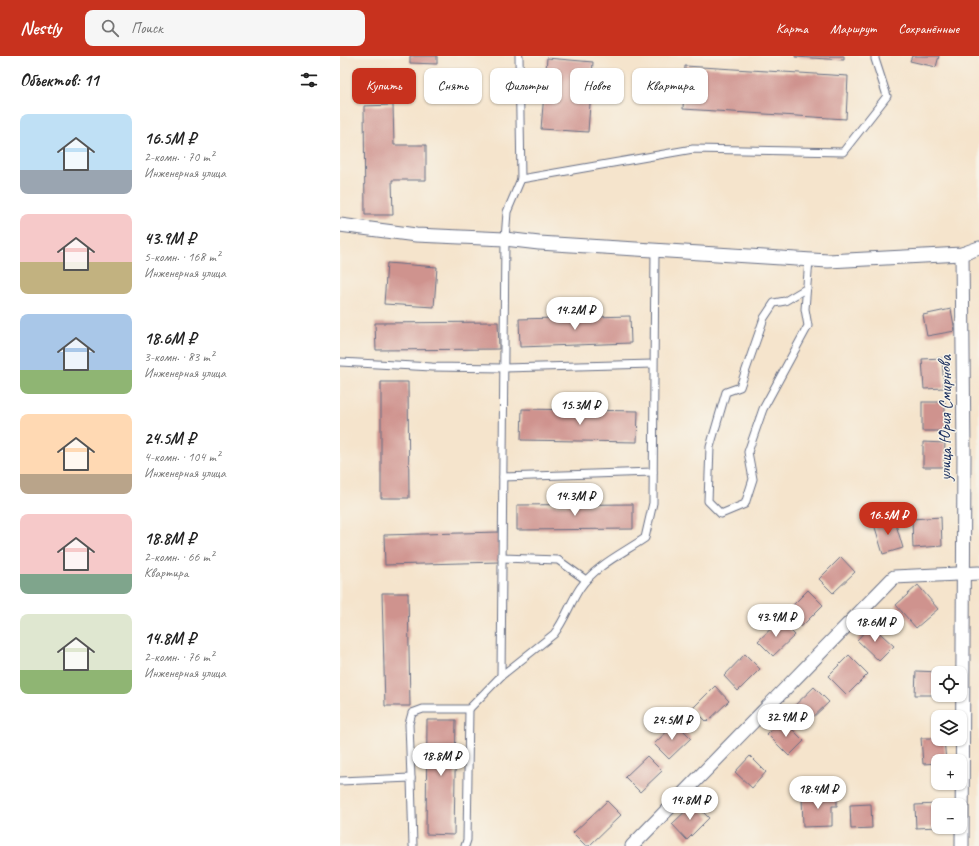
<!DOCTYPE html>
<html lang="ru">
<head>
<meta charset="utf-8">
<style>
  body { margin:0; font-family:Caveat,sans-serif; background:#f6f6f6; color:#222; height:100vh; display:flex; flex-direction:column; font-size:15px; white-space:nowrap }
  * { box-sizing:border-box; margin:0 }
  p { font-size:13px; color:#767676 }
  .icon { flex:none; width:22px; height:22px; fill:none; stroke:currentColor; stroke-width:2; stroke-linecap:round; stroke-linejoin:round }
  .map { position:relative; flex:1; overflow:hidden }
  .panel { display:flex; flex-direction:column; background:#fff; width:340px }
  .panel>* { flex:none }
  .banner { position:absolute; left:12px; top:12px; width:380px; height:36px; display:flex; gap:8px }
  .fabs { position:absolute; left:591px; top:610px; display:grid; gap:8px }
  .fabs a { display:grid; place-items:center; width:36px; height:36px; border-radius:8px; background:#fff; box-shadow:0 1px 3px #0004; font-size:20px }
  .price { position:absolute; translate:-50% -34px; padding:0 9px; border-radius:14px; background:#fff; color:#222; font-size:13px; line-height:26px; filter:drop-shadow(0 1px 2px #0008) }
  .price::after { content:''; position:absolute; left:50%; top:24px; width:12px; height:9px; margin-left:-6px; background:inherit; clip-path:polygon(0 0,100% 0,50% 100%) }
  .price.on { background:#c8321e; color:#fff }
  ul { padding:0; list-style:none }
  li { display:flex; align-items:center; gap:12px; height:100px; padding:0 20px }
  li span { display:grid; place-items:center; flex:none; width:112px; height:80px; border-radius:8px; color:#555 }
  li>.icon { margin-inline-start:auto }
  span .icon { width:48px; height:48px; fill:#fffc; stroke-width:1 }
  li b { font-size:17px }
  h2 { display:flex; justify-content:space-between; align-items:center; height:48px; padding:0 20px; font-size:17px }
  .pill { padding:0 14px; border-radius:8px; background:#fff; box-shadow:0 1px 3px #0004; font-size:14px; line-height:36px }
  .pill.on { background:#c8321e; color:#fff }
  header { display:flex; align-items:center; gap:24px; box-sizing:border-box; height:56px; padding:0 20px; background:#c8321e; color:#fff }
  header strong { font-size:19px }
  nav { display:flex; gap:22px; margin-inline-start:auto; font-size:14px }
  .search { width:280px; height:36px; background:#f6f6f6; display:flex; align-items:center; gap:10px; box-sizing:border-box; padding:0 14px; border-radius:8px; color:#767676; font-size:15px }
  main { display:flex; flex:1; min-height:0 }
  .map>svg:first-child { display:block }
  .building { fill:#cf938e }
  .lines { fill:none; stroke-linecap:round; stroke-linejoin:round }
  .lane-casing { stroke:#676e84; stroke-width:9 }
  .street-casing { stroke:#676e84; stroke-width:15 }
  .lane { stroke:#fff; stroke-width:7 }
  .street { stroke:#fff; stroke-width:13 }
  .labels { text-anchor:middle; dominant-baseline:central; stroke-width:3; stroke-linejoin:round; paint-order:stroke }
  .street-label { font-size:17px; fill:#1b2f5e; stroke:#f7f3e8 }
</style>
</head>
<body>
<header>
<strong>Nestly</strong>
<div class="search"><svg class="icon" aria-label="search" viewBox="0 0 24 24"><circle cx="10" cy="10" r="6"/><path d="M15 15l6 6"/></svg>Поиск</div>
<nav><a>Карта</a><a>Маршрут</a><a>Сохранённые</a></nav>
</header>
<main>
<section class="panel">
<h2>Объектов: 11<svg class="icon" aria-label="filters" viewBox="0 0 24 24"><path d="M4 7h16M4 17h16"/><circle cx="9" cy="7" r="2"/><circle cx="15" cy="17" r="2"/></svg></h2>
<ul>
<li><span style="background:linear-gradient(#bfe0f5 70%,#9aa5b1 0)"><svg class="icon" aria-label="home" viewBox="0 0 24 24"><path d="M3 11l9-7 9 7M6 9v11h12V9"/></svg></span><div><b>16.5M ₽</b><p>2-комн. · 70 m²</p><p>Инженерная улица</p></div></li>
<li><span style="background:linear-gradient(#f6c9c9 60%,#c2b280 0)"><svg class="icon" aria-label="home" viewBox="0 0 24 24"><path d="M3 11l9-7 9 7M6 9v11h12V9"/></svg></span><div><b>43.9M ₽</b><p>5-комн. · 168 m²</p><p>Инженерная улица</p></div></li>
<li><span style="background:linear-gradient(#a9c7e8 70%,#8fb573 0)"><svg class="icon" aria-label="home" viewBox="0 0 24 24"><path d="M3 11l9-7 9 7M6 9v11h12V9"/></svg></span><div><b>18.6M ₽</b><p>3-комн. · 83 m²</p><p>Инженерная улица</p></div></li>
<li><span style="background:linear-gradient(#ffd9b3 75%,#b9a48a 0)"><svg class="icon" aria-label="home" viewBox="0 0 24 24"><path d="M3 11l9-7 9 7M6 9v11h12V9"/></svg></span><div><b>24.5M ₽</b><p>4-комн. · 104 m²</p><p>Инженерная улица</p></div></li>
<li><span style="background:linear-gradient(#f6c9c9 75%,#7fa58c 0)"><svg class="icon" aria-label="home" viewBox="0 0 24 24"><path d="M3 11l9-7 9 7M6 9v11h12V9"/></svg></span><div><b>18.8M ₽</b><p>2-комн. · 66 m²</p><p>Квартира</p></div></li>
<li><span style="background:linear-gradient(#dfe7d0 70%,#8fb573 0)"><svg class="icon" aria-label="home" viewBox="0 0 24 24"><path d="M3 11l9-7 9 7M6 9v11h12V9"/></svg></span><div><b>14.8M ₽</b><p>2-комн. · 76 m²</p><p>Инженерная улица</p></div></li>
</ul>
</section>
<div class="map">
<svg width="639" height="790" viewBox="0 0 639 790">
  <rect width="100%" height="100%" fill="#f7f3e8"/>
  <filter id="ink" filterUnits="userSpaceOnUse"><feTurbulence type="fractalNoise" baseFrequency=".025" numOctaves="2"/><feDisplacementMap in="SourceGraphic" scale="8" xChannelSelector="R" yChannelSelector="G"/><feConvolveMatrix kernelMatrix="1 2 1 2 8 2 1 2 1" color-interpolation-filters="sRGB"/></filter>
  <filter id="wash" filterUnits="userSpaceOnUse"><feTurbulence type="fractalNoise" baseFrequency=".012" numOctaves="4" result="noise"/><feDisplacementMap in="SourceGraphic" scale="16" xChannelSelector="R" yChannelSelector="G"/><feGaussianBlur stdDeviation="0.9" result="paint"/><feColorMatrix in="noise" values="0 0 0 0 0 0 0 0 0 0 0 0 0 0 0 0 0 1.4 0 .05"/><feComposite in="paint" operator="in"/></filter>
  <g filter="url(#wash)">
    <rect width="100%" height="100%" fill="#f5e4cc"/>
    <g id="blocks">
      <g class="building">
        <path d="M70 0H97V8L70 7Z"/>
        <path d="M455 0H504V4L455 1Z"/>
        <path d="M572 0H599L596 11 570 5Z"/>
        <path d="M207 2 253 6 248 76 201 73Z"/>
        <path d="M345 10 508 20 506 63 343 53Z"/>
        <path d="M53 49 54 89H86V124H52L53 159H25L24 50Z"/>
        <path d="M47 207 97 211 94 251 44 248Z"/>
        <path d="M611 253 615 275 587 280 583 259Z"/>
        <path d="M290 260 291 287 180 291 179 263Z"/>
        <path d="M158 266 159 293 36 294 35 267Z"/>
        <path d="M602 302 604 332 584 333 582 303Z"/>
        <path d="M41 326H68L69 442H41Z"/>
        <rect x="582" y="346" width="23" height="29"/>
        <path d="M182 353 298 355 297 386 181 384Z"/>
        <path d="M583 386 605 387 604 411H583Z"/>
        <path d="M293 448V473L177 474V449Z"/>
        <path d="M601 461 602 490 573 492 572 463Z"/>
        <path d="M554 462 563 492 543 498 534 468Z"/>
        <path d="M159 476V506L45 509 44 479Z"/>
        <path d="M501 501 515 516 493 537 479 523Z"/>
        <path d="M578 529 598 553 576 572 556 549Z"/>
        <path d="M468 534 483 549 461 571 446 556Z"/>
        <path d="M42 537H68L70 650H45Z"/>
        <path d="M440 564 455 579 433 600 418 585Z"/>
        <path d="M531 569 554 590 539 605 517 584Z"/>
        <path d="M405 598 420 613 398 635 384 620Z"/>
        <path d="M509 599 528 618 507 639 488 620Z"/>
        <path d="M576 615 600 616V617H598V639H575Z"/>
        <path d="M375 630 389 645 367 666 353 652Z"/>
        <path d="M474 631 489 646 467 667 452 652Z"/>
        <path d="M442 663 464 685 449 700 427 678Z"/>
        <path d="M87 664H116L114 779 86 778Z"/>
        <path d="M336 667 351 682 329 703 314 688Z"/>
        <path d="M581 682H598V683H604L606 705H598V707L583 708Z"/>
        <path d="M307 700 322 715 300 736 285 721Z"/>
        <path d="M410 700 426 716 412 732 395 716Z"/>
        <path d="M497 738V750H492V770L463 771 462 740Z"/>
        <path d="M267 745 281 759 249 790H246L233 777Z"/>
        <path d="M354 747 369 762 347 784 332 768Z"/>
        <path d="M531 748 532 772 511 773 510 749Z"/>
        <path d="M598 748V771L576 772 575 749Z"/>
      </g>
    </g>
  </g>
  <g filter="url(#ink)">
    <use href="#blocks" fill-opacity="0" stroke="#676e84" stroke-width="1"/>
    <g class="lines">
      <g class="lane-casing">
        <g id="lane">
          <path d="M179 0 181 123 167 156 165 183 161 620 214 578C225 564 230 547 240 532 255 510 283 497 305 482L313 447 315 193"/>
          <path d="M181 123 353 93 503 96 547 40 535 3V0"/>
          <path d="M467 232 445 245 434 247 424 262 400 331 386 336 370 391 368 445 381 458 405 448 413 423 408 396 423 353 468 270 465 253 469 204"/>
          <path d="M0 306 92 311 164 312 313 308"/>
          <path d="M163 421 313 416"/>
          <path d="M162 502 218 504 246 524"/>
          <path d="M71 722 73 790"/>
          <path d="M0 725 71 722 69 668 72 657 83 653H129L161 620"/>
          <path d="M125 790 127 784 129 653"/>
        </g>
      </g>
      <g class="street-casing">
        <g id="street">
          <path d="M0 169 76 179 165 183 199 187 488 205 622 198 639 192"/>
          <path d="M622 198 624 395 622 790"/>
          <path d="M292 790 554 521 639 517"/>
        </g>
      </g>
      <use href="#lane" class="lane"/>
      <use href="#street" class="street"/>
    </g>
  </g>
  <g class="labels">
    <g class="street-label">
      <text transform="translate(605 362) rotate(-90)">улица Юрия Смирнова</text>
    </g>
  </g>
</svg>
<div class="fabs">
<a><svg class="icon" aria-label="locate" viewBox="0 0 24 24"><circle cx="12" cy="12" r="6"/><path d="M12 2v4M12 18v4M2 12h4M18 12h4"/></svg></a>
<a><svg class="icon" aria-label="layers" viewBox="0 0 24 24"><path d="M12 4l9 5-9 5-9-5zM3 14l9 5 9-5"/></svg></a>
<a>+</a>
<a>−</a>
</div>
<b class="price" style="left:235px;top:275px">14.2M ₽</b>
<b class="price" style="left:240px;top:370px">15.3M ₽</b>
<b class="price" style="left:235px;top:461px">14.3M ₽</b>
<b class="price on" style="left:548px;top:480px">16.5M ₽</b>
<b class="price" style="left:436px;top:582px">43.9M ₽</b>
<b class="price" style="left:535px;top:587px">18.6M ₽</b>
<b class="price" style="left:446px;top:682px">32.9M ₽</b>
<b class="price" style="left:332px;top:685px">24.5M ₽</b>
<b class="price" style="left:101px;top:721px">18.8M ₽</b>
<b class="price" style="left:478px;top:754px">18.4M ₽</b>
<b class="price" style="left:350px;top:765px">14.8M ₽</b>
<div class="banner">
<a class="pill on">Купить</a>
<a class="pill">Снять</a>
<a class="pill">Фильтры</a>
<a class="pill">Новое</a>
<a class="pill">Квартира</a>
</div>
</div>
</main>
</body>
</html>
